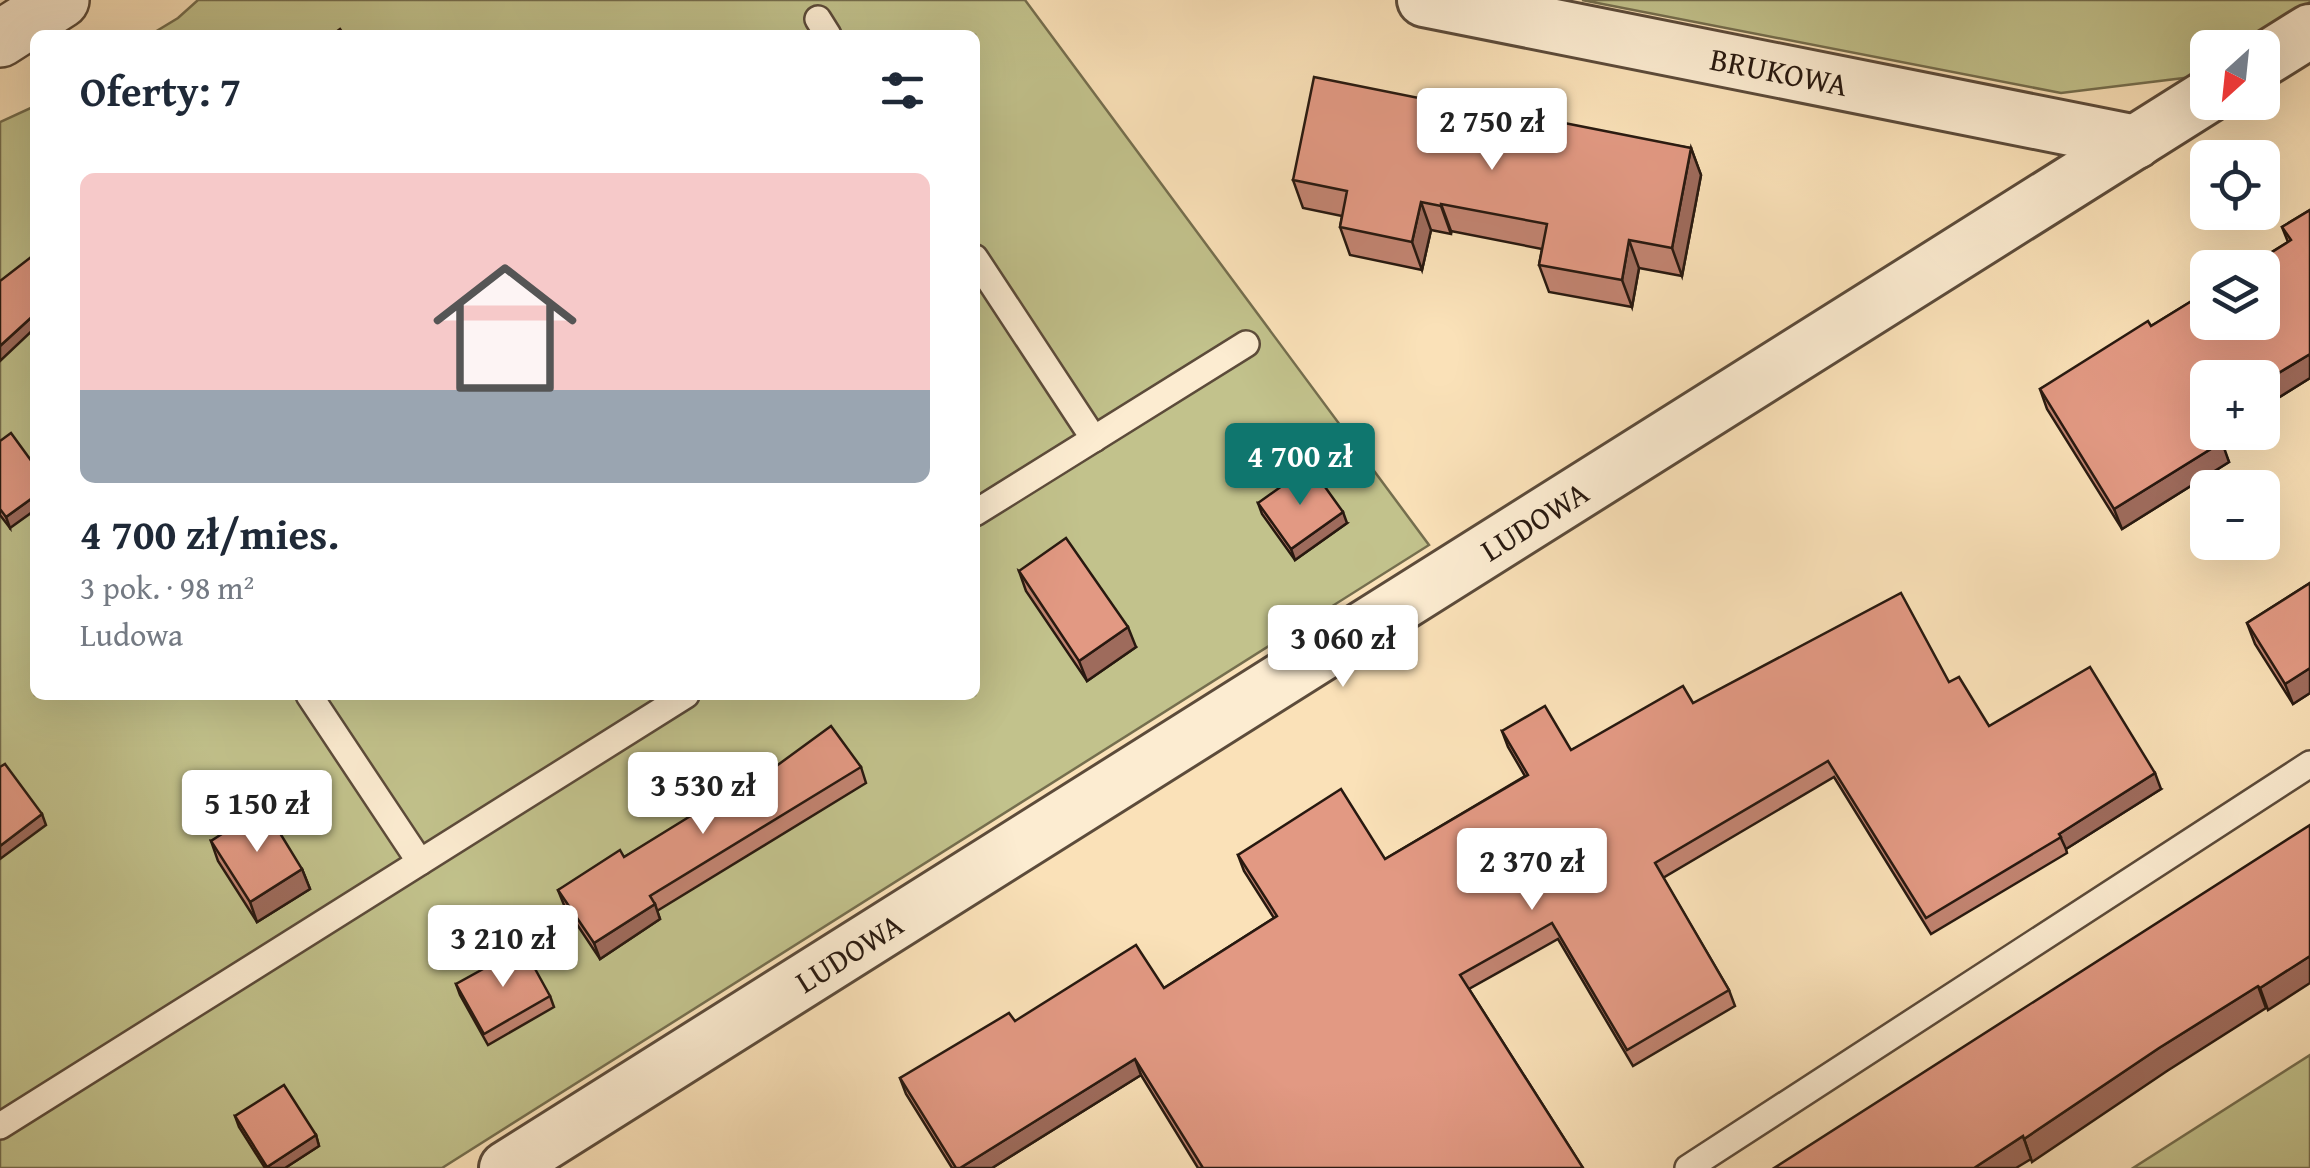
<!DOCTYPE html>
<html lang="pl">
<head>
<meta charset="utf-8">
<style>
  body { margin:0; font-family:"Gentium Book Plus",serif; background:#f6f6f7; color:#1f2937; height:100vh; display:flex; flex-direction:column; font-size:38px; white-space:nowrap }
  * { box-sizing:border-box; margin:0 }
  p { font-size:32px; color:#747a83 }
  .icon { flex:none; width:55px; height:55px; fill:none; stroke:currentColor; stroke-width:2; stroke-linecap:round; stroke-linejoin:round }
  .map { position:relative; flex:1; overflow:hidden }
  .side { position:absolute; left:30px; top:30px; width:950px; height:670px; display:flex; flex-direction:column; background:#fff; border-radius:15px; box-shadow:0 10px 40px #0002 }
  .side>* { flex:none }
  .needle { width:65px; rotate:207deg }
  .buttons { position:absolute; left:2190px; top:30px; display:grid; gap:20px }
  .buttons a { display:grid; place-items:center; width:90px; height:90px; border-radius:15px; background:#fff; box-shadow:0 10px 40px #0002; font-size:50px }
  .price { position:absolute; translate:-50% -85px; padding:0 22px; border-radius:10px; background:#fff; color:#222; font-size:32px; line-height:65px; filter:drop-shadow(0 2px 5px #0008) }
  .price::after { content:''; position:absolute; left:50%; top:60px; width:30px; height:22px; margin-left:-15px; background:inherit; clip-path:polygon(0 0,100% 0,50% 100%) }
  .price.on { background:#0f766e; color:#fff }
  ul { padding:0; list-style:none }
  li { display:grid; align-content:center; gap:20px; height:530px; padding:0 50px }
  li+li { border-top:2px solid #e0e1e3 }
  li span { display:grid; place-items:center; height:310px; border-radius:15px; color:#555 }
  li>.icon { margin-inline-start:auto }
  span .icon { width:180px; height:180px; fill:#fffc; stroke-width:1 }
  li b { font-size:42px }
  h2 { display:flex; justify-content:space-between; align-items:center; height:120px; padding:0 50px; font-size:42px }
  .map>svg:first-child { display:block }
  .green { fill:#c2c28c; stroke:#756e4e; stroke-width:2.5 }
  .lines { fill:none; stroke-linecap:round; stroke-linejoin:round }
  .service-casing { stroke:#5c4b3a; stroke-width:30 }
  .minor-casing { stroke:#5c4b3a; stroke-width:58 }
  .tertiary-casing { stroke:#5c4b3a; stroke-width:60 }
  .service { stroke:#fcecd1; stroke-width:25 }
  .minor { stroke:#fcecd1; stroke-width:52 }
  .tertiary { stroke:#fcecd1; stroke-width:55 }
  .wall { fill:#c28471; stroke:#281910; stroke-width:2.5 }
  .shaded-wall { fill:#9e6b5c; stroke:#281910; stroke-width:2.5 }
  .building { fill:#e29983; stroke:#281910; stroke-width:2.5 }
  .labels { text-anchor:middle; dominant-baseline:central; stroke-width:10; stroke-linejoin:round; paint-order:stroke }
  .street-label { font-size:32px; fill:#281910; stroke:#fcecd1 }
</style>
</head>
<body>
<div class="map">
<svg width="2310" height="1168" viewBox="0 0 2310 1168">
  <rect width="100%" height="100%" fill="#fae1b8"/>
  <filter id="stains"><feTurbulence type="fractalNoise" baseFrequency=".002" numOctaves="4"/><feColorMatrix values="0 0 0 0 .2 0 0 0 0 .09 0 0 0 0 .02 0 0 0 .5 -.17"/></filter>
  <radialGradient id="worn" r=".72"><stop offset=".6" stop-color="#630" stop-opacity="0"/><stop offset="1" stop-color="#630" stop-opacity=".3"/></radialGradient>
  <g class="green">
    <path d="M198 0H1025L1429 545 442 1168H0V122L35 106V695H975V35H150L178 18Z"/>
    <path d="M1582 0H2310V2L2239 47 2208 48 2207 67 2192 77 2061 93Z"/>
    <path d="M2310 1055V1168H2133Z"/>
  </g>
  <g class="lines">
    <g class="service-casing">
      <g id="service">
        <path d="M818 19 828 35"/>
        <path d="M975 258 1094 439"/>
        <path d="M975 513 1246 344"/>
        <path d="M309 695 420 862"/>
        <path d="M0 1126 686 695"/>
        <path d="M1688 1168 2310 764"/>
      </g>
    </g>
    <g class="minor-casing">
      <g id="minor">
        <path id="s1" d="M1424 0 2136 142"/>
        <path d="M2262 61 2310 31"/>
        <path id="s2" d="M506 1168 2208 96"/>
      </g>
    </g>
    <g class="tertiary-casing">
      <path id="tertiary" d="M0 39 61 0"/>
    </g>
    <use href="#service" class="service"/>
    <use href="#minor" class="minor"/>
    <use href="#tertiary" class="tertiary"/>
  </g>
  <g class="wall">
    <path d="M1543 123 1691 148 1701 175 1682 276 1639 268 1632 307 1549 292 1539 265 1542 249 1451 231V234L1431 230 1422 270 1350 255 1340 227 1342 216 1303 208 1293 180Z"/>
    <path d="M2310 210V378L2262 408V378L2218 436 2229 462 2122 529 2047 409 2040 389 2151 326 2288 242 2282 227Z"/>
    <path d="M0 441 10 528 0 515Z"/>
    <path d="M1258 503 1347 523 1295 560 1262 514Z"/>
    <path d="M1019 571 1136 647 1087 681 1026 591Z"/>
    <path d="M2310 583V693L2293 704 2255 644 2247 623Z"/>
    <path d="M1949 682 1989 726 2161 789 2066 849 2067 853 1931 934 1834 777 1663 878 1729 990 1735 1006 1633 1066 1558 939 1469 989 1583 1168H1198L1141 1075 992 1168H952L906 1094 900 1078 1015 1021 1164 988 1274 918 1244 871 1238 855 1385 859 1525 776 1508 747 1502 731 1571 750 1693 703Z"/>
    <path d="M861 767 866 783 657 911 660 919 600 959 564 905 558 890 624 857 734 797Z"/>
    <path d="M211 841 302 869 310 889 257 922 218 861Z"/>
    <path d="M456 984 550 996 554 1007 488 1045 460 995Z"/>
    <path d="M235 1116 316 1135 319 1146 285 1168H265L239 1127Z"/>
  </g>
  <g class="shaded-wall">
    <path d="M1691 148 1701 175 1682 276 1672 248Z"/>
    <path d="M1421 202 1431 230 1422 270 1412 242Z"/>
    <path d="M1441 204 1451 231V234L1441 206Z"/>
    <path d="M1629 240 1639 268 1632 307 1622 280Z"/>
    <path d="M35 314V328L0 361V346Z"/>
    <path d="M2310 354V378L2262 408V383Z"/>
    <path d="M2222 442 2229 462 2122 529 2114 509Z"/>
    <path d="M35 496V510L10 528 6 517Z"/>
    <path d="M1343 512 1347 523 1295 560 1291 549Z"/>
    <path d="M1128 627 1136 647 1087 681 1079 661Z"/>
    <path d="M2310 668V693L2293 704 2285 684Z"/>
    <path d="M2155 773 2161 789 2066 849 2059 834Z"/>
    <path d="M42 814 46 825 0 859V846Z"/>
    <path d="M302 869 310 889 257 922 250 902Z"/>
    <path d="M655 904 660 919 600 959 594 943Z"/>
    <path d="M2310 956V983L2268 1010 2260 988Z"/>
    <path d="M2258 986 2266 1008 2167 1071 2032 1162 2024 1139 2159 1048Z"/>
    <path d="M1135 1059 1141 1075 992 1168H960Z"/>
    <path d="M316 1135 319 1146 285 1168H267V1167Z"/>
    <path d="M2023 1136 2031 1159 2016 1168H1974Z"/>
  </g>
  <g class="building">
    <path d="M340 29 344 35H332Z"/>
    <path d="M1314 77 1543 123 1544 119 1691 148 1672 248 1629 240 1622 280 1539 265 1547 224 1441 204V206L1421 202 1412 242 1340 227 1347 191 1293 180Z"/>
    <path d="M2310 210V354L2262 383V378H2208V432H2216L2222 442 2114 509 2040 389 2148 321 2151 326 2208 291V322H2262V268H2247L2291 240 2282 227Z"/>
    <path d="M35 254V314L0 346V281Z"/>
    <path d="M11 433 35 466V496L6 517 0 509V441Z"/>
    <path d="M1310 466 1343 512 1291 549 1258 503Z"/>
    <path d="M1066 538 1128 627 1079 661 1019 571Z"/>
    <path d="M2310 583V668L2285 684 2247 623Z"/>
    <path d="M1901 593 1949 682 1959 677 1989 726 2090 667 2155 773 2059 834 2061 837 1926 918 1828 761 1655 863 1729 990 1627 1050 1552 923 1460 975 1583 1168H1203L1135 1059 960 1168H956L900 1078 1009 1013 1015 1021 1136 945 1164 988 1277 916 1238 855 1341 789 1385 859 1528 775 1502 731 1545 706 1571 750 1683 686 1693 703Z"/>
    <path d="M831 726 861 767 650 896 655 904 594 943 558 890 620 850 624 857 731 791 734 797Z"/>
    <path d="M5 764 42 814 0 846V767Z"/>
    <path d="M264 807 302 869 250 902 211 841Z"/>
    <path d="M2310 825V956L2260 988 2258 986 2159 1048 2024 1139 2023 1136 1974 1168H1774Z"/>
    <path d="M523 947 550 996 484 1034 456 984Z"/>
    <path d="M284 1085 316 1135 267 1167 235 1116Z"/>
  </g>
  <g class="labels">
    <g class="street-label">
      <text stroke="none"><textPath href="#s1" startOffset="362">BRUKOWA</textPath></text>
      <text stroke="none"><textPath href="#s2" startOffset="1215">LUDOWA</textPath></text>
      <text stroke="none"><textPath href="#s2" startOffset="405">LUDOWA</textPath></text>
    </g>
  </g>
  <rect width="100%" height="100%" filter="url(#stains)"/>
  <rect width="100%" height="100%" fill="url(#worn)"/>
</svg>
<div class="buttons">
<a><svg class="needle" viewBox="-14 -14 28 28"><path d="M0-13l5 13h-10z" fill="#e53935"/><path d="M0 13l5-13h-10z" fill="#747a83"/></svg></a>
<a><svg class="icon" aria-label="locate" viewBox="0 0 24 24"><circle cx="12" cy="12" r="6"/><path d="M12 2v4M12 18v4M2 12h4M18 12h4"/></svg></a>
<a><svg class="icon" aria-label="layers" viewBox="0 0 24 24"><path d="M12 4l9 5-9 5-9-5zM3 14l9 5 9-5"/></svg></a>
<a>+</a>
<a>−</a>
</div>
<b class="price" style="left:1492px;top:173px">2 750 zł</b>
<b class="price on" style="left:1300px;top:508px">4 700 zł</b>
<b class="price" style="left:1343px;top:690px">3 060 zł</b>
<b class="price" style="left:703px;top:837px">3 530 zł</b>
<b class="price" style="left:257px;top:855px">5 150 zł</b>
<b class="price" style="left:1532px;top:913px">2 370 zł</b>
<b class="price" style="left:503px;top:990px">3 210 zł</b>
<section class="side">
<h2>Oferty: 7<svg class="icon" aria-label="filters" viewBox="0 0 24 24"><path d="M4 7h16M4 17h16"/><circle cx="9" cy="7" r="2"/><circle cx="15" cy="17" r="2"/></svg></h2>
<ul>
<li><span style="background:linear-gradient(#f6c9c9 70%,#9aa5b1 0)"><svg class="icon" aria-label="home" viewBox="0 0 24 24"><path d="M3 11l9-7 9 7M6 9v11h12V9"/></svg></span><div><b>4 700 zł/mies.</b><p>3 pok. · 98 m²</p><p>Ludowa</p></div></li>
</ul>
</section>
</div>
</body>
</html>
